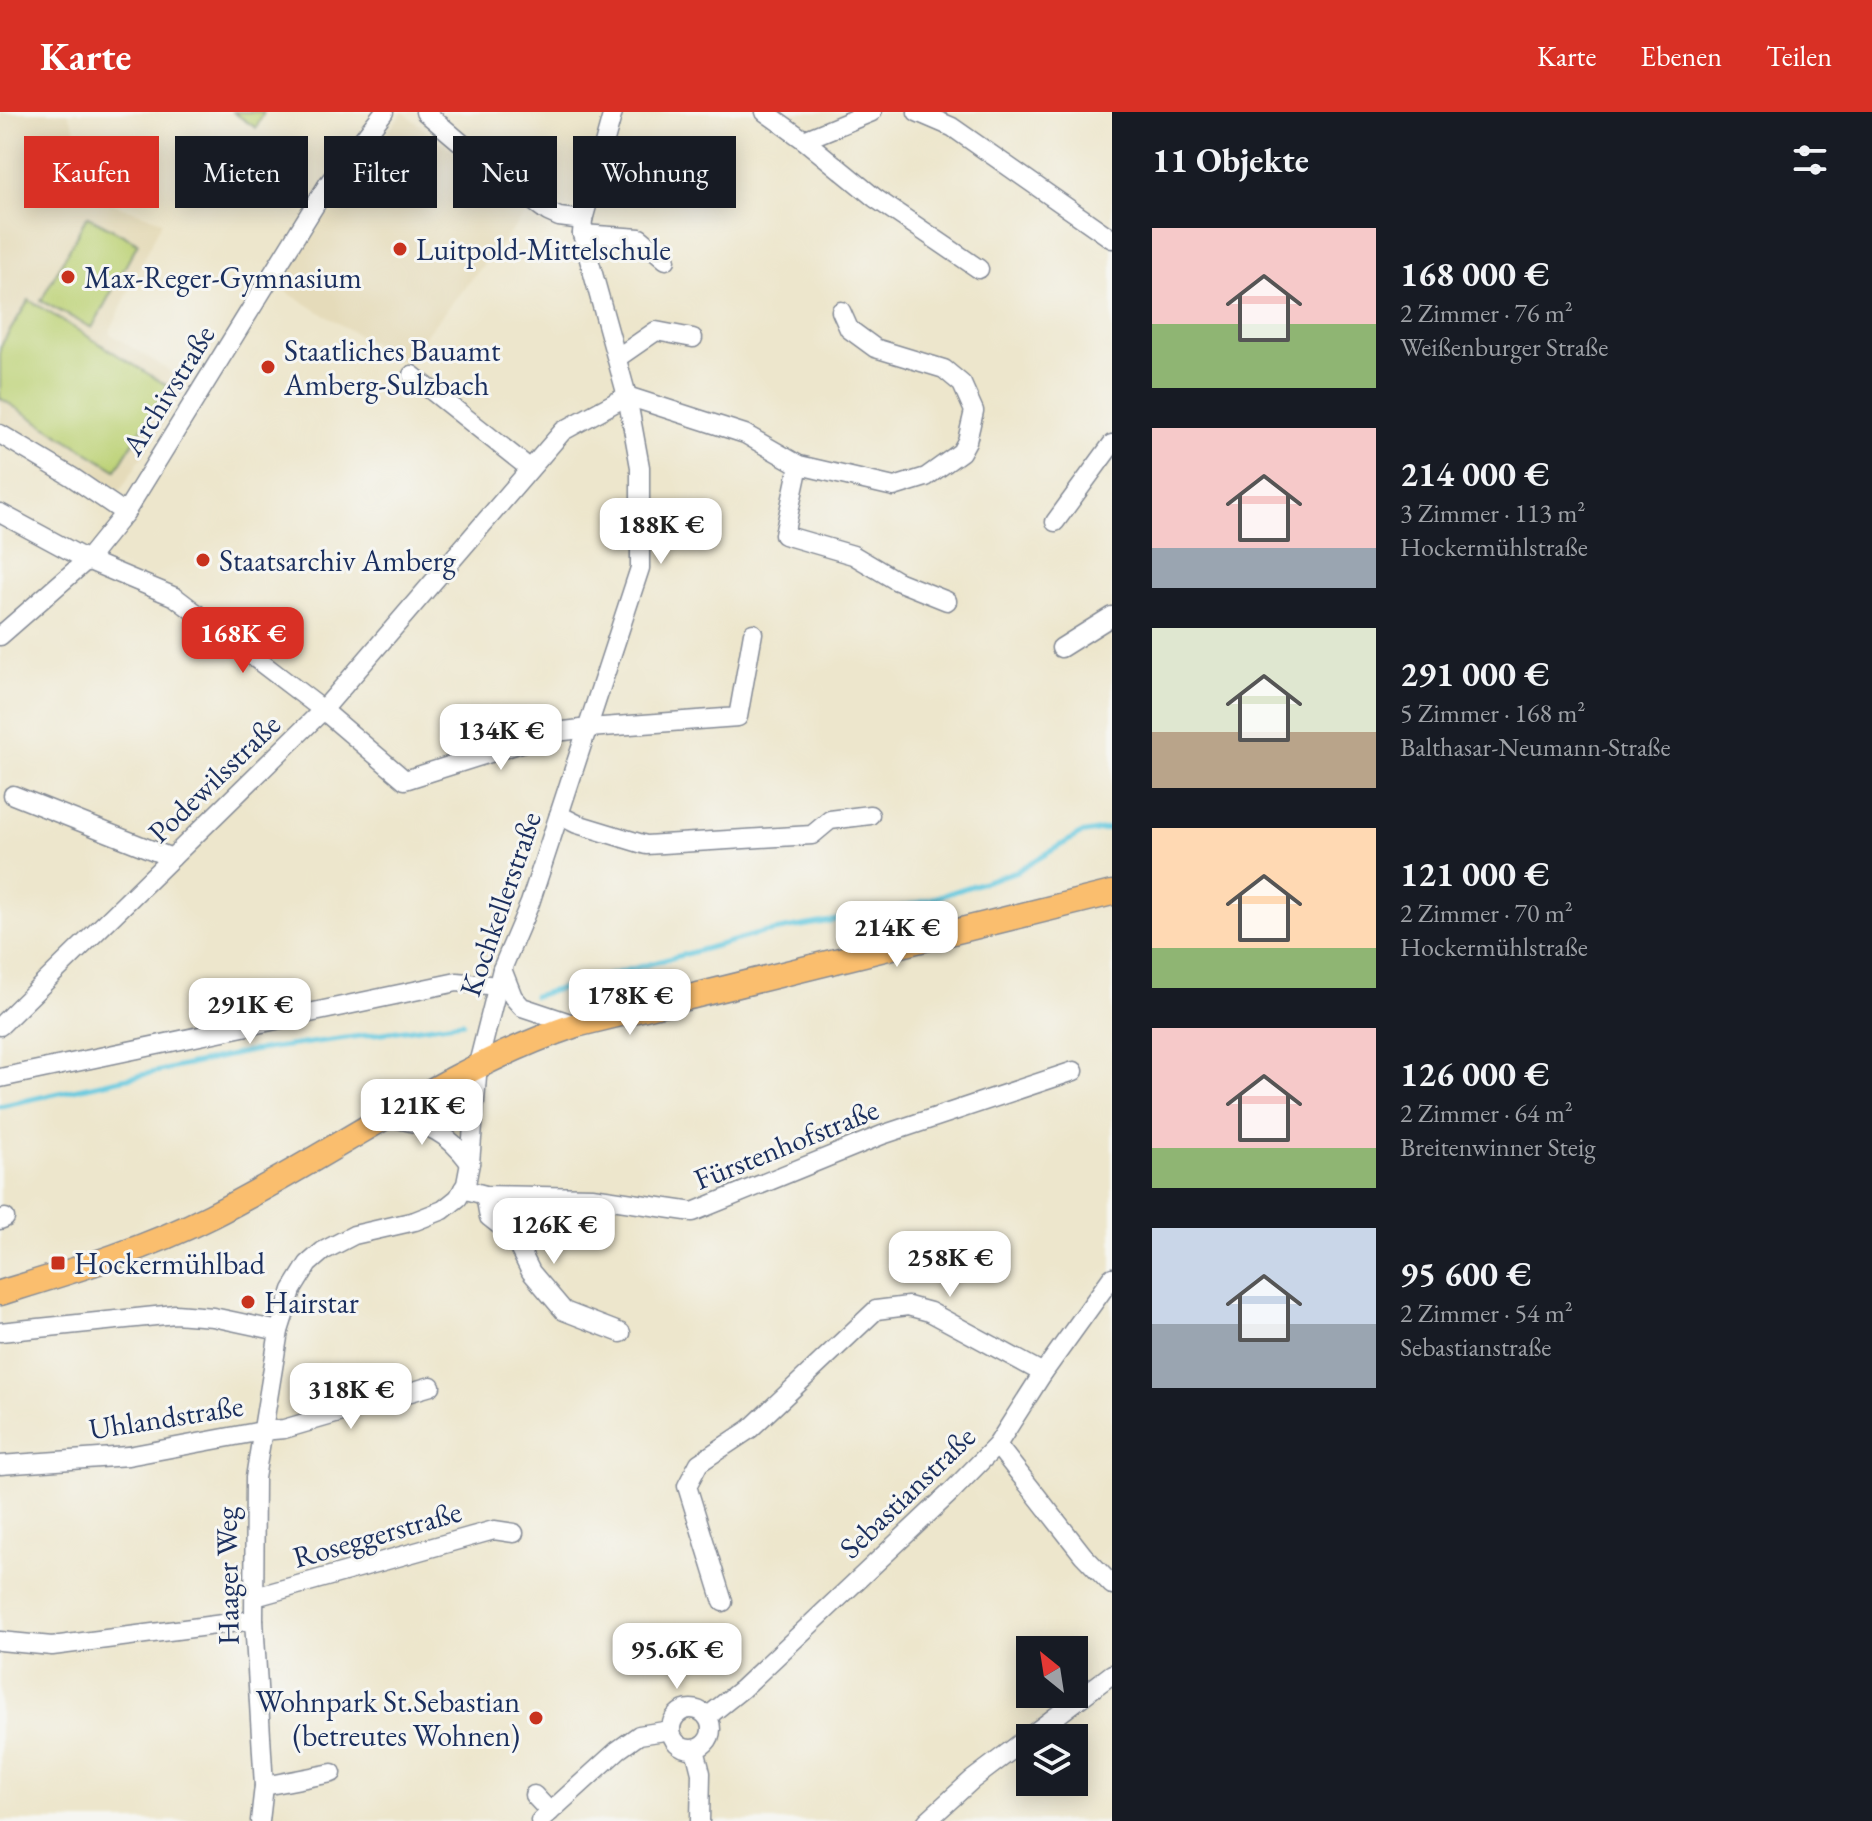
<!DOCTYPE html>
<html lang="de">
<head>
<meta charset="utf-8">
<style>
  body { margin:0; font-family:"EB Garamond",serif; background:#242831; color:#f1f3f6; height:100vh; display:flex; flex-direction:column; font-size:30px; white-space:nowrap }
  * { box-sizing:border-box; margin:0 }
  p { font-size:26px; color:#9ea1a6 }
  .icon { flex:none; width:44px; height:44px; fill:none; stroke:currentColor; stroke-width:2; stroke-linecap:round; stroke-linejoin:round }
  .map { position:relative; flex:1; overflow:hidden }
  .drawer { display:flex; flex-direction:column; background:#171b24; width:760px }
  .drawer>* { flex:none }
  .hud { position:absolute; left:24px; top:24px; width:760px; height:72px; display:flex; gap:16px }
  .needle { width:52px; rotate:330deg }
  .tools { position:absolute; left:1016px; top:1524px; display:grid; gap:16px }
  .tools a { display:grid; place-items:center; width:72px; height:72px; border-radius:0px; background:#171b24; box-shadow:0 4px 20px #0003; font-size:40px }
  .price { position:absolute; translate:-50% -68px; padding:0 18px; border-radius:16px; background:#fff; color:#222; font-size:26px; line-height:52px; filter:drop-shadow(0 2px 4px #0008) }
  .price::after { content:''; position:absolute; left:50%; top:48px; width:24px; height:18px; margin-left:-12px; background:inherit; clip-path:polygon(0 0,100% 0,50% 100%) }
  .price.current { background:#d93025; color:#fff }
  ul { padding:0; list-style:none }
  li { display:flex; align-items:center; gap:24px; height:200px; padding:0 40px }
  li span { display:grid; place-items:center; flex:none; width:224px; height:160px; border-radius:0px; color:#555 }
  li>.icon { margin-inline-start:auto }
  span .icon { width:96px; height:96px; fill:#fffc; stroke-width:1 }
  li b { font-size:34px }
  h2 { display:flex; justify-content:space-between; align-items:center; height:96px; padding:0 40px; font-size:34px }
  .chip { padding:0 28px; border-radius:0px; background:#171b24; box-shadow:0 4px 20px #0003; font-size:28px; line-height:72px }
  .chip.current { background:#d93025; color:#fff }
  header { display:flex; align-items:center; gap:48px; box-sizing:border-box; height:112px; padding:0 40px; background:#d93025; color:#fff }
  header strong { font-size:38px }
  nav { display:flex; gap:44px; margin-inline-start:auto; font-size:28px }
  main { display:flex; flex:1; min-height:0 }
  .map>svg:first-child { display:block }
  .built { fill:#e5dbba }
  .green { fill:#bcd175; stroke:#6c806a; stroke-width:2 }
  .lines { fill:none; stroke-linecap:round; stroke-linejoin:round }
  .stream { stroke:#61c7de; stroke-width:5 }
  .minor-casing { stroke:#848a95; stroke-width:21 }
  .major-casing { stroke:#848a95; stroke-width:27 }
  .minor { stroke:#fff; stroke-width:18 }
  .major { stroke:#fabe6e; stroke-width:24 }
  .poi-dot { fill:#c8321e; stroke:#f6f6f2; stroke-width:3 }
  .labels { text-anchor:middle; dominant-baseline:central; stroke-width:6; stroke-linejoin:round; paint-order:stroke }
  .poi-label { font-size:30px; fill:#1b2f5e; stroke:#f6f6f2; text-anchor:start }
  .street-label { font-size:30px; fill:#1b2f5e; stroke:#f6f6f2 }
</style>
</head>
<body>
<header>
<strong>Karte</strong>
<nav><a>Karte</a><a>Ebenen</a><a>Teilen</a></nav>
</header>
<main>
<div class="map">
<svg width="1112" height="1709" viewBox="0 0 1112 1709">
  <rect width="100%" height="100%" fill="#f6f6f2"/>
  <filter id="ink" filterUnits="userSpaceOnUse"><feTurbulence type="fractalNoise" baseFrequency=".0125" numOctaves="2"/><feDisplacementMap in="SourceGraphic" scale="16" xChannelSelector="R" yChannelSelector="G"/><feConvolveMatrix kernelMatrix="1 2 1 2 8 2 1 2 1" color-interpolation-filters="sRGB"/></filter>
  <filter id="wash" filterUnits="userSpaceOnUse"><feTurbulence type="fractalNoise" baseFrequency=".006" numOctaves="4" result="noise"/><feDisplacementMap in="SourceGraphic" scale="32" xChannelSelector="R" yChannelSelector="G"/><feGaussianBlur stdDeviation="1.8" result="paint"/><feColorMatrix in="noise" values="0 0 0 0 0 0 0 0 0 0 0 0 0 0 0 0 0 1.4 0 .05"/><feComposite in="paint" operator="in"/></filter>
  <g filter="url(#wash)">
    <rect width="100%" height="100%" fill="#ede6cc"/>
    <g class="built">
      <path d="M0 0H68L106 89 162 109 109 221 189 271 120 379 0 311Z"/>
      <path d="M403 0 528 99 403 250 278 175 333 91Z"/>
    </g>
    <g class="green">
      <path d="M233 0H264L256 16Z"/>
      <path d="M87 104 138 131 92 216 41 189Z"/>
      <path d="M29 188 168 274 116 358 0 286V235Z"/>
    </g>
    <g class="lines">
      <g class="stream">
        <path d="M534 884 762 821 865 803 922 790 1017 759 1080 722 1112 716"/>
        <path d="M0 994 251 939 463 910"/>
      </g>
    </g>
  </g>
  <g filter="url(#ink)">
    <g class="lines">
      <g class="minor-casing">
        <g id="minor">
          <path d="M425 0 506 69 548 100 559 105 583 108"/>
          <path d="M765 0 804 28 872 0"/>
          <path d="M917 0 952 15 1112 127"/>
          <path d="M804 28 875 86 979 157"/>
          <path d="M582 122 640 126 666 148"/>
          <path d="M617 246 656 219 693 226"/>
          <path d="M412 263 529 356"/>
          <path d="M627 284 745 322 799 353 894 375 926 365 961 340 967 329 974 299 962 272 944 257 875 236 849 217 841 199"/>
          <path d="M0 322 72 365 125 401"/>
          <path d="M799 353 784 423 853 443 897 469 947 489"/>
          <path d="M0 401 87 448 175 485 323 598 405 668 556 620 589 616 738 605 753 521"/>
          <path d="M1055 410 1112 332"/>
          <path d="M0 524 87 448 125 401 328 72 384 0"/>
          <path d="M1061 536 1112 504"/>
          <path d="M13 683 172 746"/>
          <path d="M559 703 577 712 646 733 812 723 830 708 870 703"/>
          <path d="M502 857 513 885 522 895 576 913"/>
          <path d="M0 914 323 598 563 319 627 284"/>
          <path d="M0 966 457 870 498 874"/>
          <path d="M385 1004C428 1014 443 1015 470 1051"/>
          <path d="M463 1077 485 1083 592 1085 693 1100 882 1023 1074 959"/>
          <path d="M485 1083 489 1105 513 1124 531 1160 564 1199 621 1221"/>
          <path d="M0 1108 5 1106"/>
          <path d="M0 1220 175 1202 213 1205 279 1219"/>
          <path d="M997 1333 1083 1443 1112 1473"/>
          <path d="M0 1353 128 1344 262 1319 284 1317 431 1274"/>
          <path d="M255 1485 494 1418 514 1421"/>
          <path d="M723 1490 687 1374 699 1351 750 1317 876 1198 908 1194 930 1200 1043 1261"/>
          <path d="M0 1529 52 1534 254 1508"/>
          <circle cx="691" cy="1617" r="20"/>
          <path d="M707 1605 742 1577 952 1379 997 1333 1043 1261 1112 1165"/>
          <path d="M695 1637 701 1661 700 1709"/>
          <path d="M264 1674 332 1661"/>
          <path d="M534 1683 550 1700"/>
          <path d="M260 1709 264 1674 254 1508 255 1366 279 1219 292 1178 308 1152 323 1139 354 1123 415 1109 443 1098 458 1086 466 1072 470 1051 478 952 502 857 530 791 640 456V355L627 284 582 122 583 108 613 0"/>
          <path d="M540 1709 618 1638 639 1623 671 1618"/>
          <path d="M927 1709 972 1668 1112 1562"/>
        </g>
      </g>
      <g class="major-casing">
        <path id="major" d="M0 1181C72 1159 144 1138 211 1104 335 1042 443 958 576 913L1112 781"/>
      </g>
      <use href="#minor" class="minor"/>
      <use href="#major" class="major"/>
    </g>
  </g>
  <g class="poi-dot">
    <circle cx="400" cy="137" r="8"/>
    <circle cx="68" cy="165" r="8"/>
    <circle cx="268" cy="255" r="8"/>
    <circle cx="203" cy="448" r="8"/>
    <rect x="50" y="1143" width="16" height="16" rx="4"/>
    <circle cx="248" cy="1190" r="8"/>
    <circle cx="536" cy="1606" r="8"/>
  </g>
  <g class="labels">
    <g class="poi-label">
      <text x="416" y="137">Luitpold-Mittelschule</text>
      <text x="84" y="165">Max-Reger-Gymnasium</text>
      <text x="284" y="238">Staatliches Bauamt<tspan x="284" dy="34">Amberg-Sulzbach</tspan></text>
      <text x="219" y="448">Staatsarchiv Amberg</text>
      <text x="74" y="1151">Hockermühlbad</text>
      <text x="264" y="1190">Hairstar</text>
      <text x="520" y="1589" text-anchor="end">Wohnpark St.Sebastian<tspan x="520" dy="34">(betreutes Wohnen)</tspan></text>
    </g>
    <g class="street-label">
      <text transform="translate(168 278) rotate(-58)">Archivstraße</text>
      <text transform="translate(214 666) rotate(-44)">Podewilsstraße</text>
      <text transform="translate(500 792) rotate(-71)">Kochkellerstraße</text>
      <text transform="translate(786 1032) rotate(-22)">Fürstenhofstraße</text>
      <text transform="translate(166 1305) rotate(-9)">Uhlandstraße</text>
      <text transform="translate(907 1380) rotate(-44)">Sebastianstraße</text>
      <text transform="translate(377 1422) rotate(-16)">Roseggerstraße</text>
      <text transform="translate(227 1464) rotate(-91)">Haager Weg</text>
    </g>
  </g>
</svg>
<div class="tools">
<a><svg class="needle" viewBox="-14 -14 28 28"><path d="M0-13l5 13h-10z" fill="#e53935"/><path d="M0 13l5-13h-10z" fill="#9ea1a6"/></svg></a>
<a><svg class="icon" aria-label="layers" viewBox="0 0 24 24"><path d="M12 4l9 5-9 5-9-5zM3 14l9 5 9-5"/></svg></a>
</div>
<b class="price" style="left:661px;top:454px">188K €</b>
<b class="price current" style="left:243px;top:563px">168K €</b>
<b class="price" style="left:501px;top:660px">134K €</b>
<b class="price" style="left:897px;top:857px">214K €</b>
<b class="price" style="left:630px;top:925px">178K €</b>
<b class="price" style="left:250px;top:934px">291K €</b>
<b class="price" style="left:422px;top:1035px">121K €</b>
<b class="price" style="left:554px;top:1154px">126K €</b>
<b class="price" style="left:950px;top:1187px">258K €</b>
<b class="price" style="left:351px;top:1319px">318K €</b>
<b class="price" style="left:677px;top:1579px">95.6K €</b>
<div class="hud">
<a class="chip current">Kaufen</a>
<a class="chip">Mieten</a>
<a class="chip">Filter</a>
<a class="chip">Neu</a>
<a class="chip">Wohnung</a>
</div>
</div>
<section class="drawer">
<h2>11 Objekte<svg class="icon" aria-label="filters" viewBox="0 0 24 24"><path d="M4 7h16M4 17h16"/><circle cx="9" cy="7" r="2"/><circle cx="15" cy="17" r="2"/></svg></h2>
<ul>
<li><span style="background:linear-gradient(#f6c9c9 60%,#8fb573 0)"><svg class="icon" aria-label="home" viewBox="0 0 24 24"><path d="M3 11l9-7 9 7M6 9v11h12V9"/></svg></span><div><b>168 000 €</b><p>2 Zimmer · 76 m²</p><p>Weißenburger Straße</p></div></li>
<li><span style="background:linear-gradient(#f6c9c9 75%,#9aa5b1 0)"><svg class="icon" aria-label="home" viewBox="0 0 24 24"><path d="M3 11l9-7 9 7M6 9v11h12V9"/></svg></span><div><b>214 000 €</b><p>3 Zimmer · 113 m²</p><p>Hockermühlstraße</p></div></li>
<li><span style="background:linear-gradient(#dfe7d0 65%,#b9a48a 0)"><svg class="icon" aria-label="home" viewBox="0 0 24 24"><path d="M3 11l9-7 9 7M6 9v11h12V9"/></svg></span><div><b>291 000 €</b><p>5 Zimmer · 168 m²</p><p>Balthasar-Neumann-Straße</p></div></li>
<li><span style="background:linear-gradient(#ffd9b3 75%,#8fb573 0)"><svg class="icon" aria-label="home" viewBox="0 0 24 24"><path d="M3 11l9-7 9 7M6 9v11h12V9"/></svg></span><div><b>121 000 €</b><p>2 Zimmer · 70 m²</p><p>Hockermühlstraße</p></div></li>
<li><span style="background:linear-gradient(#f6c9c9 75%,#8fb573 0)"><svg class="icon" aria-label="home" viewBox="0 0 24 24"><path d="M3 11l9-7 9 7M6 9v11h12V9"/></svg></span><div><b>126 000 €</b><p>2 Zimmer · 64 m²</p><p>Breitenwinner Steig</p></div></li>
<li><span style="background:linear-gradient(#c9d6e8 60%,#9aa5b1 0)"><svg class="icon" aria-label="home" viewBox="0 0 24 24"><path d="M3 11l9-7 9 7M6 9v11h12V9"/></svg></span><div><b>95 600 €</b><p>2 Zimmer · 54 m²</p><p>Sebastianstraße</p></div></li>
</ul>
</section>
</main>
</body>
</html>
